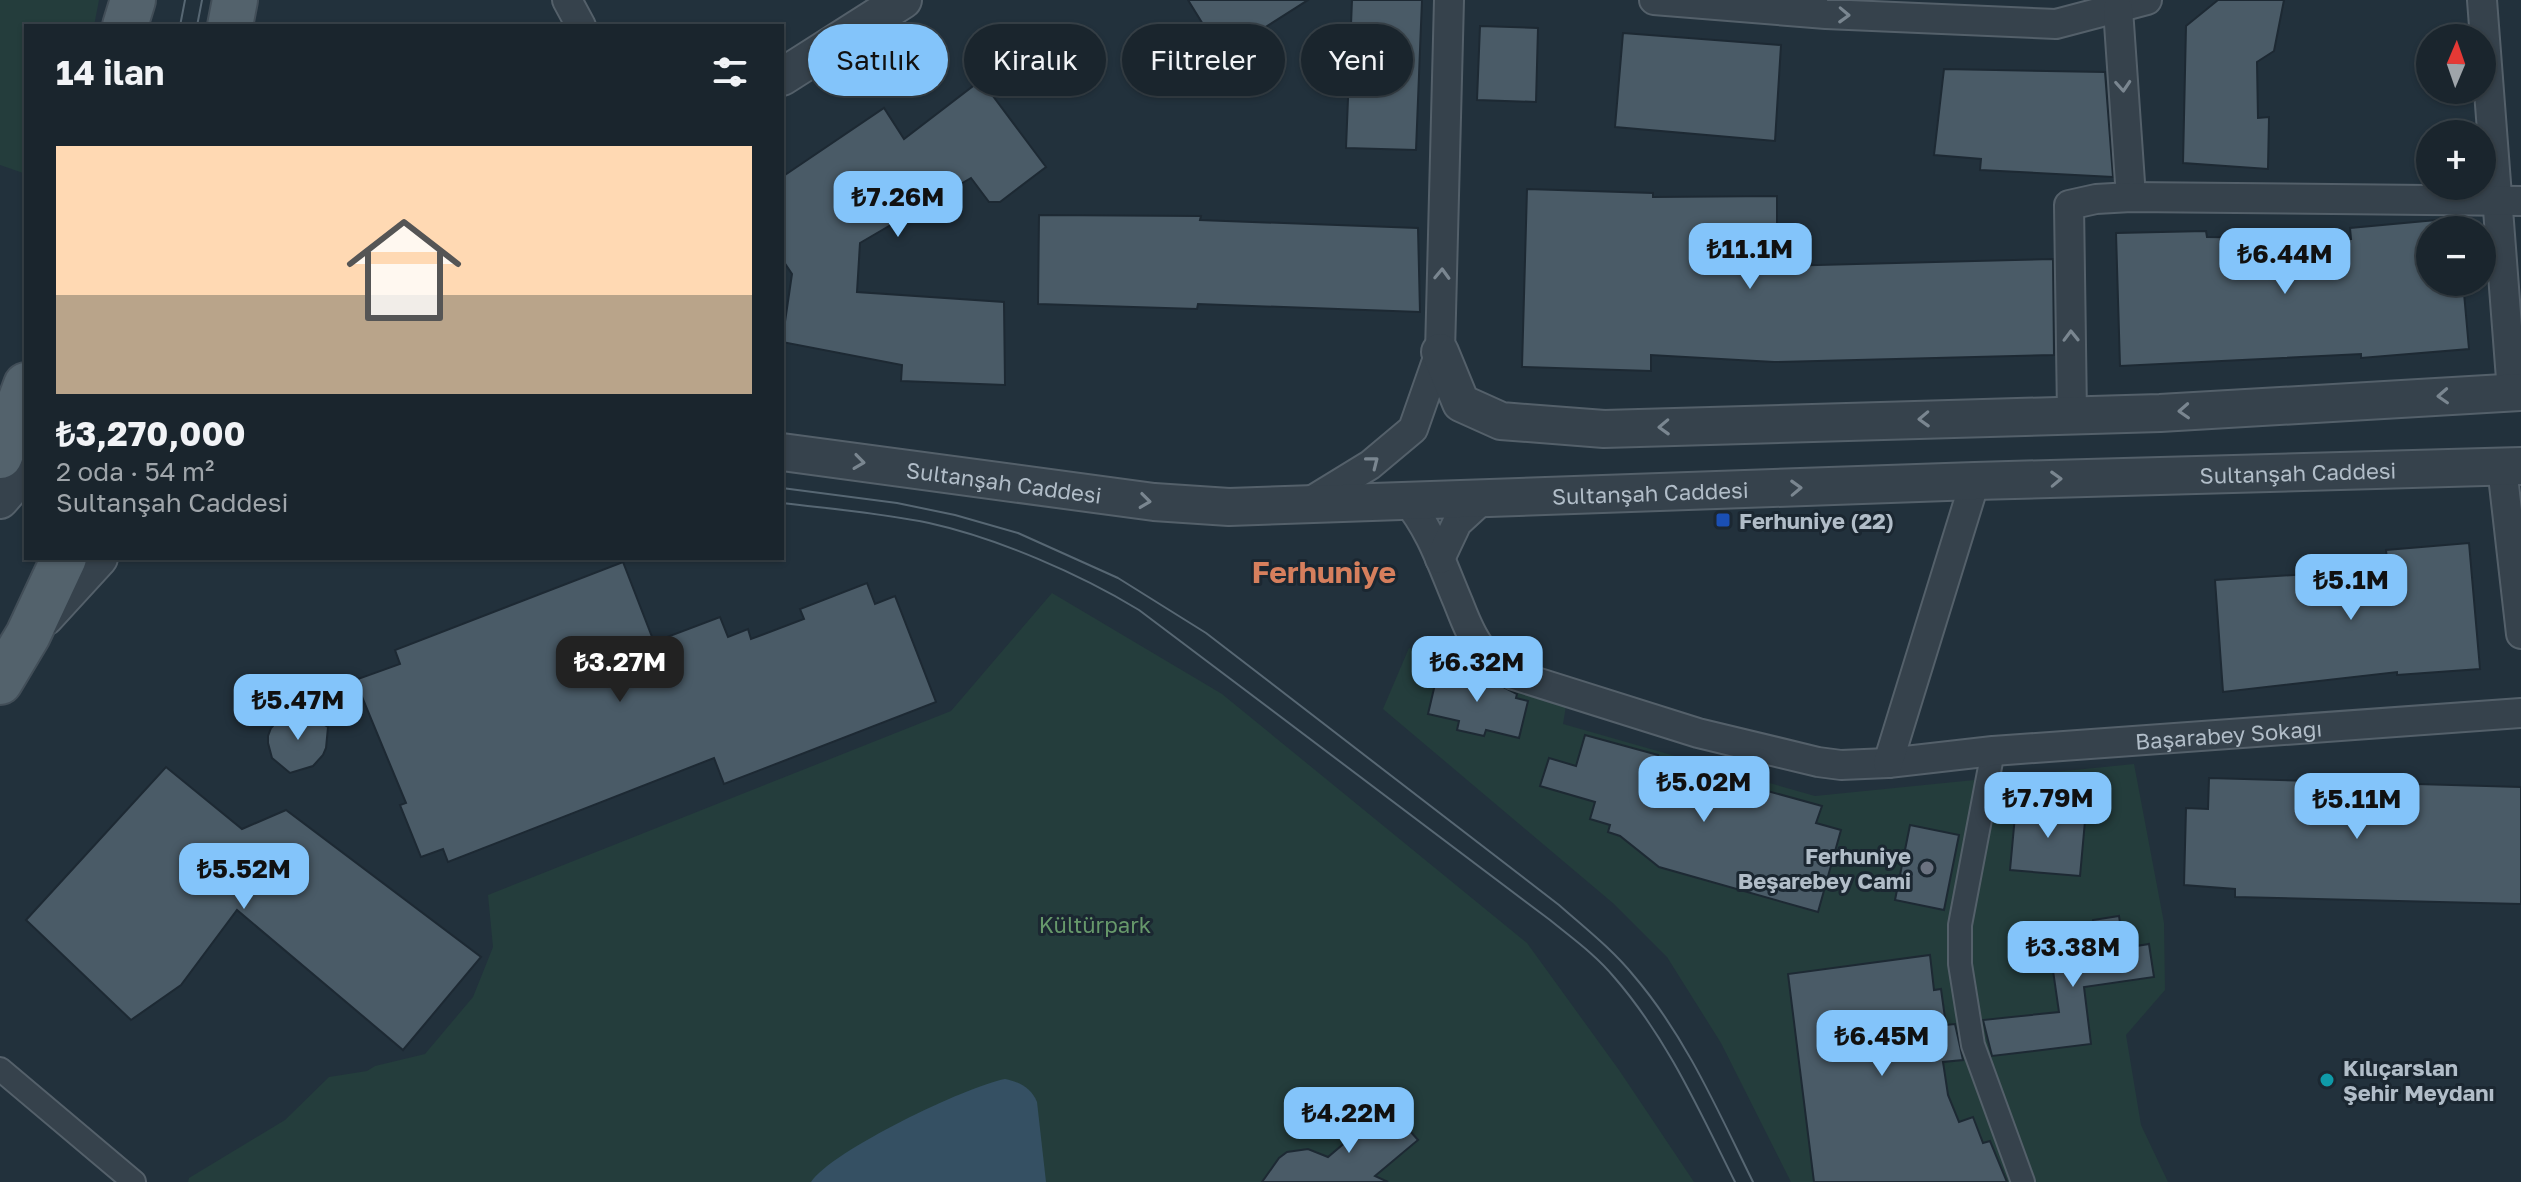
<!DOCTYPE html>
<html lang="tr">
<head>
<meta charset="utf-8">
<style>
  body { margin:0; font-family:"Golos Text",sans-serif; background:#273139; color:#f1f3f6; height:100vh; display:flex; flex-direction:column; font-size:30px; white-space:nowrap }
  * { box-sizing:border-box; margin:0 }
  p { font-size:26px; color:#9fa5aa }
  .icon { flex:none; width:44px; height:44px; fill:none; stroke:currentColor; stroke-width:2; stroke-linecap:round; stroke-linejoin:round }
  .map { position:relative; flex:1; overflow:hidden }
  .side { position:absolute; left:24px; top:24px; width:760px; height:536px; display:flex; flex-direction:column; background:#1a252d; border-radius:0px; box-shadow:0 2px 6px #0004,0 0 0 2px #384249 }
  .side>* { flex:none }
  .hud { position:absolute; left:808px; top:24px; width:760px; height:72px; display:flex; gap:16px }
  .needle { width:52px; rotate:2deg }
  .controls { position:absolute; left:2416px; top:24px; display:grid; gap:16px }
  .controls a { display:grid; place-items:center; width:80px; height:80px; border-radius:50%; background:#1a252d; box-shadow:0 2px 6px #0004,0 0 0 2px #384249; font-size:40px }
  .price { position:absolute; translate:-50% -68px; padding:0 18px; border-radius:16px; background:#83c4fa; color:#111; font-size:26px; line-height:52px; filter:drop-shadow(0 2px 4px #0008) }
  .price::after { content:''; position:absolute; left:50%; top:48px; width:24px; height:18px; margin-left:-12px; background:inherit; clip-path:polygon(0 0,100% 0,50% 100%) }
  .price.selected { background:#222; color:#fff }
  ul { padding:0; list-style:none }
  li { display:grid; align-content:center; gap:16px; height:424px; padding:0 32px }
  li span { display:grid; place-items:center; height:248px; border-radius:0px; color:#555 }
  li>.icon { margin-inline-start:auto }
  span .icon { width:144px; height:144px; fill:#fffc; stroke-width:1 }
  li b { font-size:34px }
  h2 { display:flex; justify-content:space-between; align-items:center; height:96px; padding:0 32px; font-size:34px }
  .chip { padding:0 28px; border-radius:36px; background:#1a252d; box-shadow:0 2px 6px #0004,0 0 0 2px #384249; font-size:28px; line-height:72px }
  .chip.selected { background:#83c4fa; color:#111 }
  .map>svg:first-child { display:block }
  .green { fill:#243d3c }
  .water { fill:#355063 }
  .building { fill:#4a5b67; stroke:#1d2933; stroke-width:2 }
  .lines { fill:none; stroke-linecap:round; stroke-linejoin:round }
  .pedestrian-casing { stroke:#54606a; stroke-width:26 }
  .minor-casing { stroke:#54606a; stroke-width:32 }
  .tertiary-casing { stroke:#54606a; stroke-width:40 }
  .primary-casing { stroke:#424e58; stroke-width:48 }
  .pedestrian { stroke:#36424c; stroke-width:22 }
  .minor { stroke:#36424c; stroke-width:28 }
  .tertiary { stroke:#36424c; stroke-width:36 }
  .primary { stroke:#53626c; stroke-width:44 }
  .tram { stroke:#576773; stroke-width:2 }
  .oneway { stroke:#7a8690 }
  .transit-dot { fill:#1a4fb4; stroke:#1b2731; stroke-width:3 }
  .worship-dot { fill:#6b7280; stroke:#1b2731; stroke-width:3 }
  .culture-dot { fill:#0f9aa8; stroke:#1b2731; stroke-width:3 }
  .labels { text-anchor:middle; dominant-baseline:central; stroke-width:6; stroke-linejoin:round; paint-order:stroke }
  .street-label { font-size:22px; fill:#b1bdc8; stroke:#1b2731 }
  .poi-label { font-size:22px; font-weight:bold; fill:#b1bdc8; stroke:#1b2731; text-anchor:start }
  .park-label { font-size:22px; fill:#67996b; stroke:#1b2731 }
  .district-label { font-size:30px; font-weight:bold; fill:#d67f5d; stroke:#1b2731 }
</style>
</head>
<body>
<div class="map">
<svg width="2521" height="1182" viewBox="0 0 2521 1182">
  <rect width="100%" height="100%" fill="#22313c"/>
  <g class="green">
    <path d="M0 0H99L94 26H26V174L0 165Z"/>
    <path d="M1052 593 1222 694 1527 943 1619 1070 1694 1182H188L189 1178 285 1120 329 1077 367 1071 375 1066 425 1054 473 997 493 947 488 895 951 711Z"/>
    <path d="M1409 648 1567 700 1563 724 1815 796 2134 764 2164 923 2165 990 2126 1035 2141 1125 2168 1182H1791L1721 1043 1667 957 1614 904 1383 709Z"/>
  </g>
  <path class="water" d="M1005 1079C1020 1082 1031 1088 1037 1102L1046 1182H811C831 1151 967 1086 1005 1079Z"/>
  <g class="building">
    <path d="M1188 0H1308L1222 55Z"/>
    <path d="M1352 0H1422L1416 150 1346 148Z"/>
    <path d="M2218 0H2284L2274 51 2257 62 2258 118 2269 117 2268 169 2183 163 2186 26Z"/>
    <path d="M1480 26 1538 28 1536 102 1477 100Z"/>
    <path d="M1623 33 1781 45 1775 141 1615 127Z"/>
    <path d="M1944 69 2105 72 2113 177 1980 170 1981 159 1934 155Z"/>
    <path d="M981 80 1046 167 1000 202H989L971 178 860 243 857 292 1004 302 1005 385 901 381 902 365 782 342 792 274 782 259V177L884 108 904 139Z"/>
    <path d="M1527 189 1653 193V197L1777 196V266L2053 259 2054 355 1774 362 1651 355V371L1522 367Z"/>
    <path d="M1039 215 1201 216 1200 220 1418 228 1420 312 1198 304 1197 309 1038 304Z"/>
    <path d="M2458 218 2459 230H2430V282H2463L2469 349 2361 358V354L2120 366 2116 233 2206 231 2207 237 2351 239 2350 228Z"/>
    <path d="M2469 543 2480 669 2397 675V672L2223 692 2215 580 2388 569 2386 550Z"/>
    <path d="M623 562 654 642 720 617 728 637 748 629 751 639 804 619 800 609 867 583 875 604 895 596 936 702 724 784 714 758 448 862 443 849 421 857 400 805 406 803 355 680 400 664 395 650Z"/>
    <path d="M1439 667 1490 680 1517 694 1516 698 1528 701 1519 738 1486 730 1484 736 1457 730 1459 721 1428 714Z"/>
    <path d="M303 713 328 727 326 748 323 755 313 766 290 773 272 758 268 743V736L271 728 281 717Z"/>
    <path d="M1585 735 1658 755 1654 771 1739 795 1742 784 1822 806 1816 823 1841 830 1818 912 1659 867 1620 836 1608 832 1610 825 1590 819 1595 802 1540 786 1549 758 1576 766Z"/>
    <path d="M166 767 242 829 286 810 481 957 403 1050 237 910 181 985 131 1020 26 920Z"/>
    <path d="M2209 778 2521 787V904L2235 897V889L2184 885 2186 808 2208 809Z"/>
    <path d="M2016 805 2086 810 2080 876 2010 870Z"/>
    <path d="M1910 825 1959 835 1944 910 1895 900Z"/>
    <path d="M2119 916 2124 948 2149 944 2154 977 2084 987 2091 1044 1992 1056 1983 1020 2059 1012 2048 936 2093 930V920Z"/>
    <path d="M1930 955 1934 990 1941 989 1946 1025 1955 1024 1963 1060 1943 1062 1948 1095 1959 1122 1973 1117 1983 1143 1990 1141 2007 1182H1814L1788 974Z"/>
    <path d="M1388 1106 1418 1140 1375 1176 1388 1182H1262L1279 1158 1287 1152 1308 1149 1328 1157Z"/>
  </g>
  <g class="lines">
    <g class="pedestrian-casing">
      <g id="pedestrian">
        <path d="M1993 751 1960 925V964L1973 1045 2023 1182"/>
        <path d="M0 1069 134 1182"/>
      </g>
    </g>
    <g class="minor-casing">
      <g id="minor">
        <path d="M567 0 581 26"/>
        <path d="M1654 0 1826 14 2056 24 2147 0"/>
        <path d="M2482 0 2512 392"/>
        <path d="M2118 9 2131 197"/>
        <path d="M2072 414 2069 205 2096 199 2131 197 2521 201"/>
        <path d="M2502 467 2521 634"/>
        <path id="s1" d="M1406 500C1431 529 1443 567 1458 602 1464 617 1470 634 1480 647 1489 659 1501 667 1514 675L1698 733 1818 762 1841 765 1888 763 1993 751 2521 713"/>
        <path d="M1308 503 1370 465 1413 429 1440 352 1449 0"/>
        <path d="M1440 559 1457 523 1482 500"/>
        <path d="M1888 763 1975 481"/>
      </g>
    </g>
    <g class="tertiary-casing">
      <g id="tertiary">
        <path d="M782 77 903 0"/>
        <path d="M1440 352 1461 403 1501 421 1604 429 2160 413 2521 392"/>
        <path id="s2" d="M782 452 1154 502 1229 507 1975 481 2521 466"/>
        <path d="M0 500 26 470"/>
        <path d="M45 617 99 558"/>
      </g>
    </g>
    <g class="primary-casing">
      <g id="primary">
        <path d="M125 26 133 0"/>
        <path d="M230 26 235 0"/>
        <path d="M0 456 26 385"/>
        <path d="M0 682 28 635 64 558"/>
      </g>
    </g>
    <use href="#pedestrian" class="pedestrian"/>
    <use href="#minor" class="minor"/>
    <use href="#tertiary" class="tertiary"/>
    <use href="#primary" class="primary"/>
    <g class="tram">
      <path d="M180 26 185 0"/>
      <path d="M197 26 202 0"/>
      <path d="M782 488 897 503 955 515 1018 533 1118 578 1206 633 1559 905C1585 928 1612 949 1634 976 1686 1037 1718 1111 1753 1182"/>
      <path d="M782 503C831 509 881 513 929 523 997 538 1080 574 1139 610L1550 920C1572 938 1596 955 1614 977 1667 1038 1699 1110 1735 1182"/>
    </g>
  </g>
  <defs><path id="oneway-chevron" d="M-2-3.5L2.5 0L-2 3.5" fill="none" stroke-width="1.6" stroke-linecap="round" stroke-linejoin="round" transform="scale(2)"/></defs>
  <g class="oneway">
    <use href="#oneway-chevron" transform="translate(1844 15) rotate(2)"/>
    <use href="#oneway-chevron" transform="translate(2123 86) rotate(86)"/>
    <use href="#oneway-chevron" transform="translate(1442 274) rotate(-88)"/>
    <use href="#oneway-chevron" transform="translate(2071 336) rotate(-91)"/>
    <use href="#oneway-chevron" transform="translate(2443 396) rotate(177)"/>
    <use href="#oneway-chevron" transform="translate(2184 411) rotate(177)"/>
    <use href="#oneway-chevron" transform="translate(1924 419) rotate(178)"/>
    <use href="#oneway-chevron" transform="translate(1664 427) rotate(178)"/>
    <use href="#oneway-chevron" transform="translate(859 462) rotate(8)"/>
    <use href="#oneway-chevron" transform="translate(1373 462) rotate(-38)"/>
    <use href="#oneway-chevron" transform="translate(2056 479) rotate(-2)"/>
    <use href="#oneway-chevron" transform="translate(1796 488) rotate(-2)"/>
    <use href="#oneway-chevron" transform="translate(1145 501) rotate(7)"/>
  </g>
  <rect class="transit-dot" x="1715" y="512" width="16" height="16" rx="4"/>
  <circle class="worship-dot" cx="1927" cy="868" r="8"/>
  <circle class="culture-dot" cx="2327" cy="1080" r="8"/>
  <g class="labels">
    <g class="street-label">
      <text stroke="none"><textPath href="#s2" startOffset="1520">Sultanşah Caddesi</textPath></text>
      <text stroke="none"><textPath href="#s2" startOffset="224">Sultanşah Caddesi</textPath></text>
      <text stroke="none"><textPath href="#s2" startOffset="872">Sultanşah Caddesi</textPath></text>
      <text stroke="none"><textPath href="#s1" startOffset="938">Başarabey Sokağı</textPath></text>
    </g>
    <g class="poi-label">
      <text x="1739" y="520">Ferhuniye (22)</text>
      <text x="1911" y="855" text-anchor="end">Ferhuniye<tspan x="1911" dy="25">Beşarebey Cami</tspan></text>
      <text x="2343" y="1067">Kılıçarslan<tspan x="2343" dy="25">Şehir Meydanı</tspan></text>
    </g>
    <g class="park-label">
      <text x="1095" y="924">Kültürpark</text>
    </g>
    <g class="district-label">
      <text x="1324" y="572">Ferhuniye</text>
    </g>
  </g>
</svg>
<div class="controls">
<a><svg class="needle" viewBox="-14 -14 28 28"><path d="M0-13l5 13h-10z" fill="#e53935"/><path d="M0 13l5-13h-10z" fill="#9fa5aa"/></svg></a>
<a>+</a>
<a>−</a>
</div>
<b class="price" style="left:898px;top:239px">₺7.26M</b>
<b class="price" style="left:1750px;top:291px">₺11.1M</b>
<b class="price" style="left:2285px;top:296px">₺6.44M</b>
<b class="price" style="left:2351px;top:622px">₺5.1M</b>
<b class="price selected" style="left:620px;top:704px">₺3.27M</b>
<b class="price" style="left:1477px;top:704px">₺6.32M</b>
<b class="price" style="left:298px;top:742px">₺5.47M</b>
<b class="price" style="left:1704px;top:824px">₺5.02M</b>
<b class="price" style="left:2048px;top:840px">₺7.79M</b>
<b class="price" style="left:2357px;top:841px">₺5.11M</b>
<b class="price" style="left:244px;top:911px">₺5.52M</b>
<b class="price" style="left:2073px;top:989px">₺3.38M</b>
<b class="price" style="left:1882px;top:1078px">₺6.45M</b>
<b class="price" style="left:1349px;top:1155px">₺4.22M</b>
<div class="hud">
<a class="chip selected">Satılık</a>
<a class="chip">Kiralık</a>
<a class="chip">Filtreler</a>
<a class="chip">Yeni</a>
</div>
<section class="side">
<h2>14 ilan<svg class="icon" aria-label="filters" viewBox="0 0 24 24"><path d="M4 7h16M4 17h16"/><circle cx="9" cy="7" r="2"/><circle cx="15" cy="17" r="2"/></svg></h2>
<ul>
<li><span style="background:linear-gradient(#ffd9b3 60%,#b9a48a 0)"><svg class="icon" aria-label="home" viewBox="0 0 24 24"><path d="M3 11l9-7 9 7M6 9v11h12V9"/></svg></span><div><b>₺3,270,000</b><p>2 oda · 54 m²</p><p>Sultanşah Caddesi</p></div></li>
</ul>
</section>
</div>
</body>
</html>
